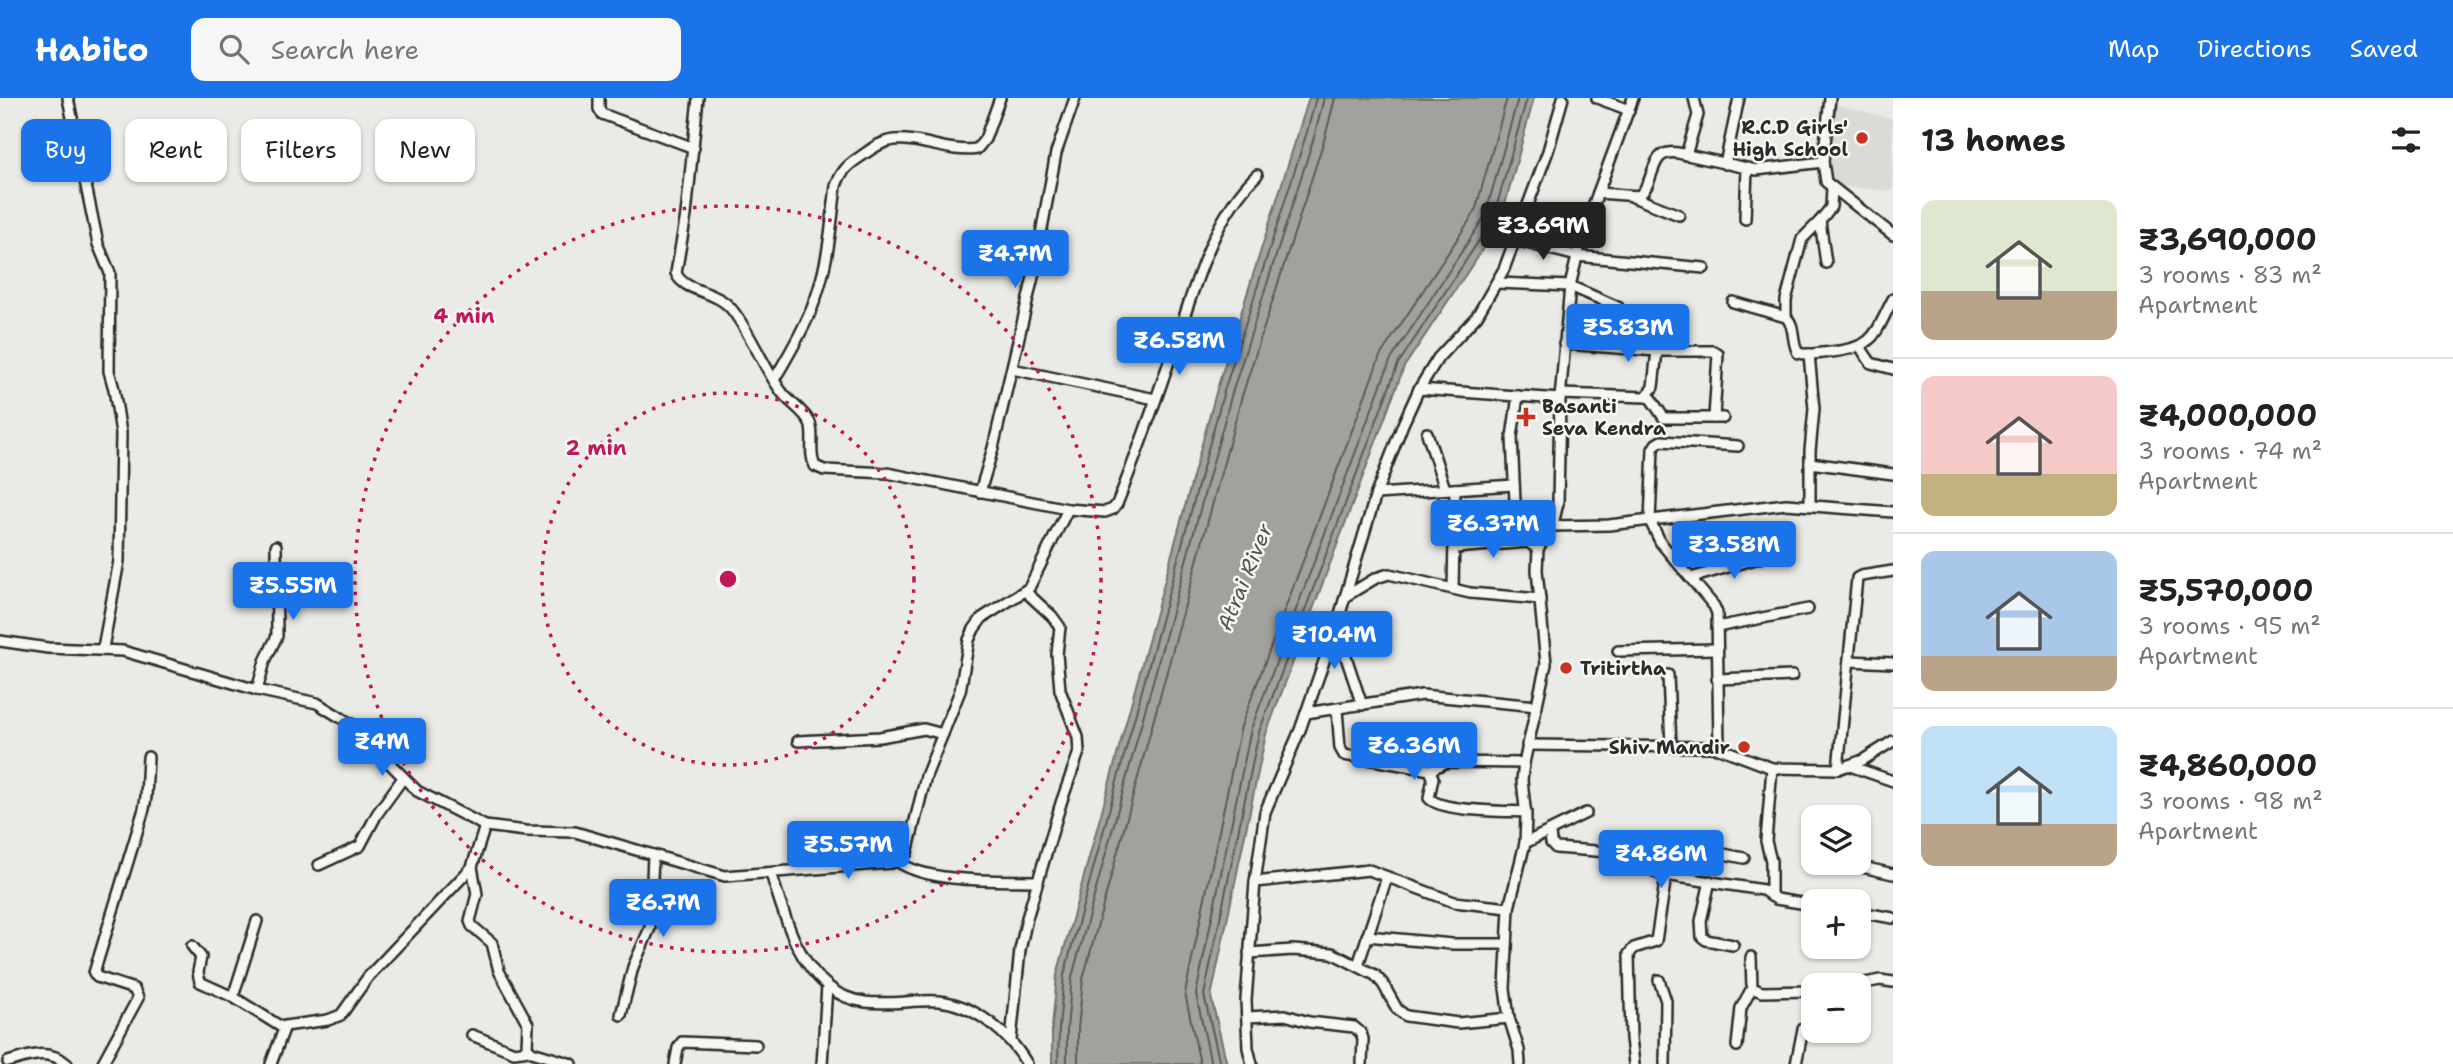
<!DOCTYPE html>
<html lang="en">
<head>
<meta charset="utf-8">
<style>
  body { margin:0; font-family:"Shantell Sans",sans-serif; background:#f6f6f6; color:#222; height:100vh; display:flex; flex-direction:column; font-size:26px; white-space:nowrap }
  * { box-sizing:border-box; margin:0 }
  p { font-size:23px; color:#767676 }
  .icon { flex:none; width:38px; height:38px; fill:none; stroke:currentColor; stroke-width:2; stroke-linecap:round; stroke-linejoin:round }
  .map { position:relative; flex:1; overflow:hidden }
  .details { display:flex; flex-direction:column; background:#fff; width:560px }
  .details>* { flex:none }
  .guide { position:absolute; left:21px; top:21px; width:665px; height:63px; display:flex; gap:14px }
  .fabs { position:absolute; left:1801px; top:707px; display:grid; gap:14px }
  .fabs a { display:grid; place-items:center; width:70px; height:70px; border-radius:14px; background:#fff; box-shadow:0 2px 5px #0004; font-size:35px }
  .price { position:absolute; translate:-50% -60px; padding:0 16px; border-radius:7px; background:#1a73e8; color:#fff; font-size:23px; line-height:46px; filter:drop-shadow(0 2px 4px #0008) }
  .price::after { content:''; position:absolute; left:50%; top:42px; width:21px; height:16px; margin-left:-10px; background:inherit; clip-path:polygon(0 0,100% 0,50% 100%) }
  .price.selected { background:#222; color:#fff }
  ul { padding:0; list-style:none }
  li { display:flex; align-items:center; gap:21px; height:175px; padding:0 28px }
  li+li { border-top:2px solid #e0e0e0 }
  li span { display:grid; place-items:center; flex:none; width:196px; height:140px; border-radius:14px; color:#555 }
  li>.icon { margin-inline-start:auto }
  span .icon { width:84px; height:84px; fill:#fffc; stroke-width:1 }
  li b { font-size:30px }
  h2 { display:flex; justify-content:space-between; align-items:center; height:84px; padding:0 28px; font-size:30px }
  .pill { padding:0 24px; border-radius:14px; background:#fff; box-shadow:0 2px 5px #0004; font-size:24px; line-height:63px }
  .pill.selected { background:#1a73e8; color:#fff }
  header { display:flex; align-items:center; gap:42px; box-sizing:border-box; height:98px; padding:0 35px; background:#1a73e8; color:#fff }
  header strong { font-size:33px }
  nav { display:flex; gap:38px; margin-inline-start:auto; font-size:24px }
  .search { width:490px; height:63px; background:#f6f6f6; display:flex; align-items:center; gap:18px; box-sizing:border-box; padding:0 24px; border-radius:14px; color:#767676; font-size:26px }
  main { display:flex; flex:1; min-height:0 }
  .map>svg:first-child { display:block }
  .built { fill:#dadad6 }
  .water { fill:#a1a19e; stroke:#727270; stroke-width:2 }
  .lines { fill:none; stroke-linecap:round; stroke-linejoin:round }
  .shore { stroke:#5a5a59; stroke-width:2 }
  .street-casing { stroke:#2b2b2b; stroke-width:14 }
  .street { stroke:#f6f6f2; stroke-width:9 }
  .ring { fill:none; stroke:#c2185b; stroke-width:3.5; stroke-dasharray:3.5 7 }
  .poi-dot { fill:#c8321e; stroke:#f6f6f2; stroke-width:2.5 }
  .labels { text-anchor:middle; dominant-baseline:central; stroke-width:5; stroke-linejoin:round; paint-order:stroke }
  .poi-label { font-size:19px; font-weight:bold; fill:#2b2b2b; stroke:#f6f6f2; text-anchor:end }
  .water-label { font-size:21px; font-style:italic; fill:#545453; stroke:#f6f6f2 }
  .centre { fill:#c2185b; stroke:#f6f6f2; stroke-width:3.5 }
  .ring-label { font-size:21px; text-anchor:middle; font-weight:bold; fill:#c2185b; stroke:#f6f6f2; stroke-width:5; stroke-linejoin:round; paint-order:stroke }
</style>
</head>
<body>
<header>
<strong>Habito</strong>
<div class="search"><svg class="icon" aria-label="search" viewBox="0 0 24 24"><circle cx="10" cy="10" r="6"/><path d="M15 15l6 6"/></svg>Search here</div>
<nav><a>Map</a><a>Directions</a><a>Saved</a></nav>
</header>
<main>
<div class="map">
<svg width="1893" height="966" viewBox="0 0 1893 966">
  <rect width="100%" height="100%" fill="#eaeae6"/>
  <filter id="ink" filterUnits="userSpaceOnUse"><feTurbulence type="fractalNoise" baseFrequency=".0143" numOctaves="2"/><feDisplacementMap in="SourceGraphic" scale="14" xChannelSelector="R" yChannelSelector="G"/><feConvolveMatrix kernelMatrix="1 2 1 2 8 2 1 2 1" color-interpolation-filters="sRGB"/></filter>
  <g filter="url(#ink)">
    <path class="built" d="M1834 6 1893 21V93L1834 88 1830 72V26Z"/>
    <path class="water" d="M1309 0H1534L1500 125 1404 269 1266 636 1211 899 1227 966H1052V929L1057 877 1217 291Z"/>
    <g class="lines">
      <g class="shore">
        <path d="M1058 966 1059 930 1064 877 1224 293 1307 34 1316 0"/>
        <path d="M1067 966V930L1072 879 1232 295 1315 36 1324 0"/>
        <path d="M1078 966V931L1083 881 1242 298 1325 39 1335 0"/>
        <path d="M1200 966 1185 895 1241 628 1380 258 1475 114 1507 0"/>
        <path d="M1211 966 1196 896 1251 631 1390 263 1485 118 1518 0"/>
        <path d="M1220 966 1204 897 1259 634 1398 266 1493 121 1527 0"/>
      </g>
      <g class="street-casing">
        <g id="street">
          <path d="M68 0 98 146 110 175 109 273 114 291 121 335 119 463 103 550"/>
          <path d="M599 0V11L602 16 694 50"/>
          <path d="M698 0 686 117 676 175C684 195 717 191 733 213 752 238 763 268 781 293 789 305 804 312 810 325 815 339 808 355 815 368L824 372 887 375 1068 411 1105 414 1113 411 1117 406C1138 354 1156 302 1174 249 1195 190 1211 121 1257 77"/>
          <path d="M1597 0 1629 12"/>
          <path d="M1830 0 1823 64 1826 84 1893 137"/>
          <path d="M1686 57 1698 17 1694 0"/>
          <path d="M1725 66 1739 0"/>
          <path d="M1598 95 1639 98C1657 83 1648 50 1678 55L1756 72 1823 64"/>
          <path d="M1633 99 1679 117"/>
          <path d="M1745 121 1747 71"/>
          <path d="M1515 142 1577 158 1704 170"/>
          <path d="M1826 165 1820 123 1831 109 1832 90"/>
          <path d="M1497 185 1570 188 1618 209 1629 251"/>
          <path d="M1733 204 1786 219C1796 228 1791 243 1798 255 1809 258 1820 255 1831 254 1876 249 1874 237 1893 201"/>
          <path d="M1786 219V202L1802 141 1820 123"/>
          <path d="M1564 246 1657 253H1713L1718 256 1714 320"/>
          <path d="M1860 249 1871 265 1893 271"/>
          <path d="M1809 256 1814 311 1810 353V407"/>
          <path d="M1012 271 1155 301"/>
          <path d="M774 282C788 258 802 235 812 210 828 171 831 128 836 88 841 73 848 67 860 59 869 53 878 45 889 43 917 37 948 56 977 51L985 41 1000 0"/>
          <path d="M1419 291 1560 301"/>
          <path d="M1560 296 1646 299 1653 289 1657 253"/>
          <path d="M1518 298 1512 339 1516 425 1522 440 1538 451"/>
          <path d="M1649 298 1664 320H1723"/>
          <path d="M1427 335 1445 391"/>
          <path d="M1810 365 1893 376"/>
          <path d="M980 394 993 350 1033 179 1056 55 1075 0"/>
          <path d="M1376 396 1514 387"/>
          <path d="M1551 428 1609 427 1786 406 1893 414"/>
          <path d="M1455 450 1528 444"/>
          <path d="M1691 480 1769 457"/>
          <path d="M1453 491 1455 391"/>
          <path d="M1346 498 1376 480 1389 476 1470 495 1540 501"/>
          <path d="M1336 529 1362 607"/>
          <path d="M1717 529 1808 511"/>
          <path d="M0 543 48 550 123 553 257 592 317 605 351 626 417 693 485 728 526 733 575 734 725 778 891 765 897 763 907 755 926 678 960 593 969 542 974 531 982 520 1029 490 1068 411"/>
          <path d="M1618 553 1716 551"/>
          <path d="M1849 563 1893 565"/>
          <path d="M1668 577 1671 648"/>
          <path d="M1717 581 1792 578"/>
          <path d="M257 592 265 563 277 538 276 448"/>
          <path d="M1337 611 1340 650 1344 657 1430 672 1433 680 1429 700C1441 714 1506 713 1526 714"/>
          <path d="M1306 615 1422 597 1537 608"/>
          <path d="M798 643 880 639 924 631 943 636"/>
          <path d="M1527 647 1710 649 1719 650 1772 670 1838 671 1863 662 1893 643"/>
          <path d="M1719 650 1717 515 1714 508 1661 445 1650 423 1653 351 1656 346 1661 343 1738 348"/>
          <path d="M1850 668 1893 683"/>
          <path d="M1838 671 1857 480 1861 478 1893 473"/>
          <path d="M1430 672 1447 664 1524 665"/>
          <path d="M1550 734 1551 745 1556 750 1635 756C1646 760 1648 772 1659 776L1763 792 1776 801 1813 807"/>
          <path d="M1525 745 1586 715"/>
          <path d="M897 763C928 786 1000 782 1038 783"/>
          <path d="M1849 766 1893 776"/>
          <path d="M319 767 360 748 377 716 403 680"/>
          <path d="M472 769 477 796 470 823 472 828 492 845 499 873 528 926 527 949 532 954 572 966"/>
          <path d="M771 776C784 815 795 862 829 889 861 915 901 901 938 903 974 906 1010 936 1027 966"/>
          <path d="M1682 780 1691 755 1698 751 1744 760"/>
          <path d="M1710 783 1701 823 1702 839 1706 842 1733 847"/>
          <path d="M1255 784 1369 772 1454 804 1509 810"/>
          <path d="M1771 798V763L1766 743 1772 670"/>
          <path d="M1858 814 1893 820"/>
          <path d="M1367 838 1452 846H1507"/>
          <path d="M192 848 201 859 198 874 200 884 233 899 283 930"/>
          <path d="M1249 855 1293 852 1332 855 1375 877 1383 886 1397 911 1406 918 1458 925 1509 920"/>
          <path d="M1751 859 1752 890 1762 894 1813 893"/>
          <path d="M1358 867 1387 779"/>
          <path d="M1659 882 1666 903 1665 966"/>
          <path d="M1855 887 1880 882 1893 884"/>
          <path d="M233 899 257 823"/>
          <path d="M621 917 633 869 650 830 653 757"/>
          <path d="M1247 919 1285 917 1309 924 1354 929 1361 935 1363 941 1362 966"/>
          <path d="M472 937 514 954 529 952"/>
          <path d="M1011 942 1020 852 1027 820 1061 705 1079 654 1078 639 1060 592 1057 556 1060 529 1052 518 1026 494"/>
          <path d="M1737 948 1741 910 1752 890"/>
          <path d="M8 964C29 958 48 950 67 966"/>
          <path d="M102 966 138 900 134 891 97 879 94 875 144 711 146 699 148 659"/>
          <path d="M271 966 285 928 328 922 341 917 368 879 472 769 485 728"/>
          <path d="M675 966 678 950 682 944 756 947"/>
          <path d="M822 966 827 888"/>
          <path d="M1252 966 1248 950 1246 902 1255 784 1265 714 1300 632 1336 529 1376 396 1403 326 1419 291 1438 260 1477 218 1504 171 1548 53 1563 0"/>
          <path d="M1520 966 1519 952 1509 920 1505 890 1509 810 1525 745 1526 719 1522 682 1524 665 1546 566 1537 472 1538 451 1554 422 1558 405 1560 301 1570 188 1582 138 1633 0"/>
          <path d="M1634 966 1631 940 1629 856 1634 850 1656 843 1666 778"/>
          <path d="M1796 966 1803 931"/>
        </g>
      </g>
      <use href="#street" class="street"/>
    </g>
  </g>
  <g class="ring">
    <circle cx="728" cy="481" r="186"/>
    <circle cx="728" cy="481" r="373"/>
  </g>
  <g class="poi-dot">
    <circle cx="1862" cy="40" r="7"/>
    <path d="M1522.5 308.5h7v7h7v7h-7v7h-7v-7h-7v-7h7z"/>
    <circle cx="1566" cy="570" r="7"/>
    <circle cx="1744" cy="649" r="7"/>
  </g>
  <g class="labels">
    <g class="poi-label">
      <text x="1848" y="29">R.C.D Girls'<tspan x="1848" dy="22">High School</tspan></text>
      <text x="1542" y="308" text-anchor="start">Basanti<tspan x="1542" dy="22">Seva Kendra</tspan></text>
      <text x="1580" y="570" text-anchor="start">Tritirtha</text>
      <text x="1730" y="649">Shiv Mandir</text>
    </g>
    <g class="water-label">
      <text transform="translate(1245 479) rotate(-68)">Atrai River</text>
    </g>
  </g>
  <circle cx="728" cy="481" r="10" class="centre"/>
  <g class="ring-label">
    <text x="464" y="225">4 min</text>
    <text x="596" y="357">2 min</text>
  </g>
</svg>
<div class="fabs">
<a><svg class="icon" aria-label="layers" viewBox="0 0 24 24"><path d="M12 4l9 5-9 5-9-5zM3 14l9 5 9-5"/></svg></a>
<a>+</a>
<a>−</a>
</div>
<b class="price selected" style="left:1543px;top:164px">₹3.69M</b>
<b class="price" style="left:1015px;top:192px">₹4.7M</b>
<b class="price" style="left:1628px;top:266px">₹5.83M</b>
<b class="price" style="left:1179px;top:279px">₹6.58M</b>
<b class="price" style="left:1493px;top:462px">₹6.37M</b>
<b class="price" style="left:1734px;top:483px">₹3.58M</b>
<b class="price" style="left:293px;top:524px">₹5.55M</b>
<b class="price" style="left:1334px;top:573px">₹10.4M</b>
<b class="price" style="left:382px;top:680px">₹4M</b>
<b class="price" style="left:1414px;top:684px">₹6.36M</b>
<b class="price" style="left:848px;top:783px">₹5.57M</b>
<b class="price" style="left:1661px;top:792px">₹4.86M</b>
<b class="price" style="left:663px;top:841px">₹6.7M</b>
<div class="guide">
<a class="pill selected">Buy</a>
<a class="pill">Rent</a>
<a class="pill">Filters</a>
<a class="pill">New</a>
</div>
</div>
<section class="details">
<h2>13 homes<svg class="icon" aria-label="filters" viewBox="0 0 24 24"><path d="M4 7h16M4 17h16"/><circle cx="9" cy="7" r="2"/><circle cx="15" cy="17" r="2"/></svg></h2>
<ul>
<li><span style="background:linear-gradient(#dfe7d0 65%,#b9a48a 0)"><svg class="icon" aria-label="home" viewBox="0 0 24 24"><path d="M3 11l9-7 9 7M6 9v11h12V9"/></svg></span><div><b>₹3,690,000</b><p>3 rooms · 83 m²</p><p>Apartment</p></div></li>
<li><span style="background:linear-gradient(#f6c9c9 70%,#c2b280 0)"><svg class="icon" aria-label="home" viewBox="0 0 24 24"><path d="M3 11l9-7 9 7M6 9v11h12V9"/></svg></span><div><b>₹4,000,000</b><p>3 rooms · 74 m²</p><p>Apartment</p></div></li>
<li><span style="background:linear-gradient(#a9c7e8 75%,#b9a48a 0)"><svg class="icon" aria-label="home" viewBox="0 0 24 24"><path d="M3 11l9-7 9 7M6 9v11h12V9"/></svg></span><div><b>₹5,570,000</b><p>3 rooms · 95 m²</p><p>Apartment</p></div></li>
<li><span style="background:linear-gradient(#bfe0f5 70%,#b9a48a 0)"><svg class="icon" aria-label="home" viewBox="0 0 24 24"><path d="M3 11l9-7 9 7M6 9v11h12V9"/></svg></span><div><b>₹4,860,000</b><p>3 rooms · 98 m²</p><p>Apartment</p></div></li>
</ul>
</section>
</main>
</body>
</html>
